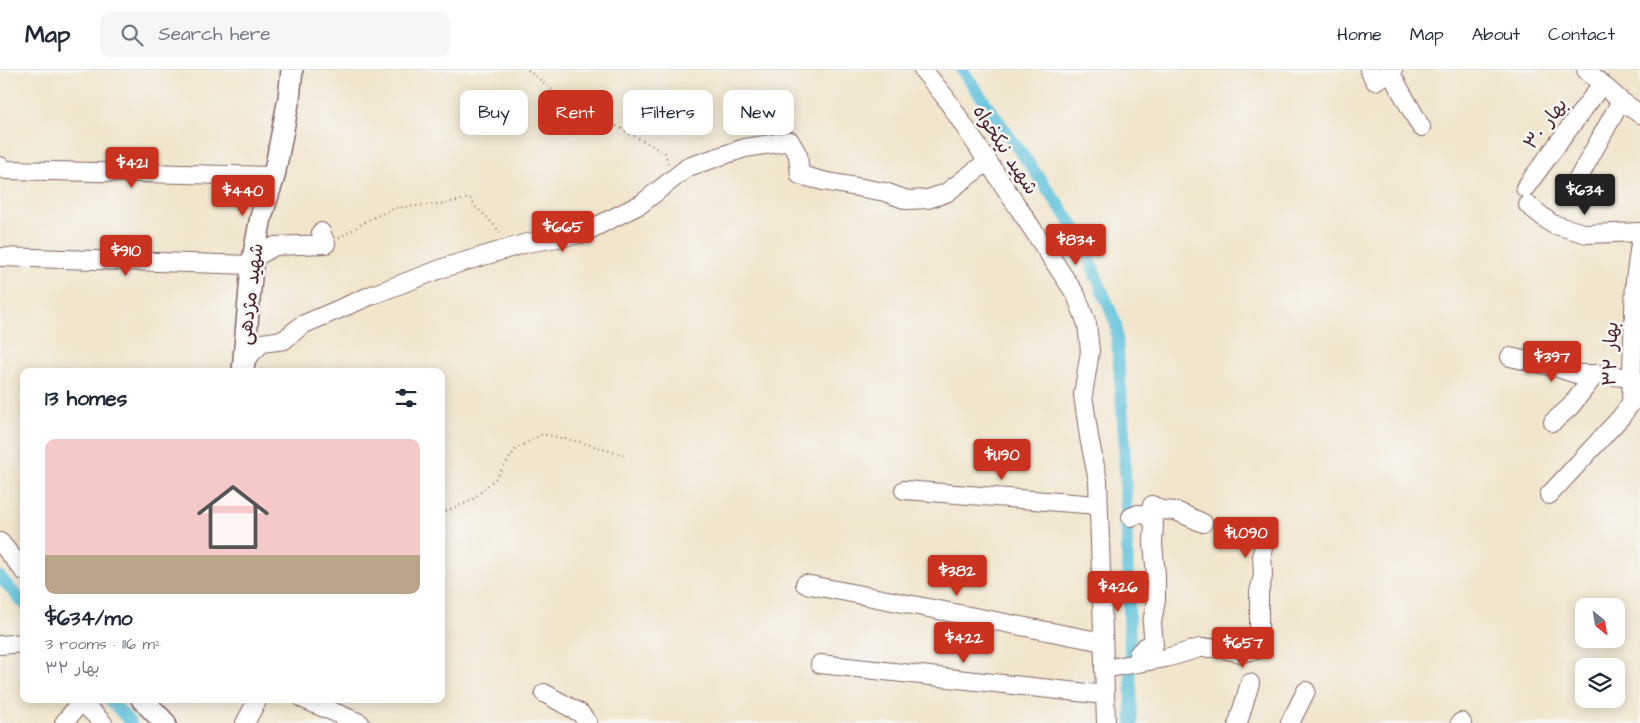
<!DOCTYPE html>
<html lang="en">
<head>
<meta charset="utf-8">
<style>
  body { margin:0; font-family:"Architects Daughter","Playpen Sans Arabic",sans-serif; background:#f6f6f7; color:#1f2937; height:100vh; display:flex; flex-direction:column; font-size:19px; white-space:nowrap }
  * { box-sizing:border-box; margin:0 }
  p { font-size:16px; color:#747a83 }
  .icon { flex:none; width:28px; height:28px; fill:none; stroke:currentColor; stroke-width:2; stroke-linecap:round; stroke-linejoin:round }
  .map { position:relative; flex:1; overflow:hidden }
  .sheet { position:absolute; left:20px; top:298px; width:425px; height:335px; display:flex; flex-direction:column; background:#fff; border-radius:10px; box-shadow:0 2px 12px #0003 }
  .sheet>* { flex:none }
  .top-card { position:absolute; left:460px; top:20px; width:475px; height:45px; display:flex; gap:10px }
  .needle { width:32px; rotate:150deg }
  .tools { position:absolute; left:1575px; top:528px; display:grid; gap:10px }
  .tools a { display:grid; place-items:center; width:50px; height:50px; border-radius:10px; background:#fff; box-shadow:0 2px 12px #0003; font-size:25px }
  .price { position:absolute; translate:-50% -42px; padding:0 11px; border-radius:5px; background:#c8321e; color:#fff; font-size:16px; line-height:32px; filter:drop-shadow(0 1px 2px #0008) }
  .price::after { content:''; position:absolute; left:50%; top:30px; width:15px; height:11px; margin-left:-8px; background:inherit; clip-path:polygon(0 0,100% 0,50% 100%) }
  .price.on { background:#222; color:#fff }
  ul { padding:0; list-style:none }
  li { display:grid; align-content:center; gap:10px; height:265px; padding:0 25px }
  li+li { border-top:1px solid #e0e1e3 }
  li span { display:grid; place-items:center; height:155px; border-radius:10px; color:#555 }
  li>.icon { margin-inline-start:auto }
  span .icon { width:90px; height:90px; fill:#fffc; stroke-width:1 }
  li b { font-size:21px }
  h2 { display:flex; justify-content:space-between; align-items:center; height:60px; padding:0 25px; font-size:21px }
  .pill { padding:0 18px; border-radius:10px; background:#fff; box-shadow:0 2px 12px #0003; font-size:18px; line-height:45px }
  .pill.on { background:#c8321e; color:#fff }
  header { display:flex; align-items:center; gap:30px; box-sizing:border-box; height:70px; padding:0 25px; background:#fff; border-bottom:1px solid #e0e1e3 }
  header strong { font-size:24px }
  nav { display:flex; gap:28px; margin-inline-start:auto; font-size:18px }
  .search { width:350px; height:45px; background:#f6f6f7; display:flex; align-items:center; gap:12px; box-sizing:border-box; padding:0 18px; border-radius:10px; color:#747a83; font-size:19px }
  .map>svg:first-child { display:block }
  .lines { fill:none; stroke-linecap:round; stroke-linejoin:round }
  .canal { stroke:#5fc2dd; stroke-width:12 }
  .minor-casing { stroke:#846463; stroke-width:20 }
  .major-casing { stroke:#846463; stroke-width:24 }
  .path { stroke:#846463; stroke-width:2; stroke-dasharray:1 4; stroke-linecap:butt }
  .minor { stroke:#fff; stroke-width:18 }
  .major { stroke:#fff; stroke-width:21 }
  .labels { text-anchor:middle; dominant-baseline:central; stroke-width:5; stroke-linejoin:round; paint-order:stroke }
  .street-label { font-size:19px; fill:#4a1f2b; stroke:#f6f6f2 }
</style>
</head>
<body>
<header>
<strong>Map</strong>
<div class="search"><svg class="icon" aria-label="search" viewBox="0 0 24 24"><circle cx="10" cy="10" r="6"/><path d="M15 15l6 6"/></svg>Search here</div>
<nav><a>Home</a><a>Map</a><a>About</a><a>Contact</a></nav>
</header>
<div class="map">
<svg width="1640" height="653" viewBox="0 0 1640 653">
  <rect width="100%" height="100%" fill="#f6f6f2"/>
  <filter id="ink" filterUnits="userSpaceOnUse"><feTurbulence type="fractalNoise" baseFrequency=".02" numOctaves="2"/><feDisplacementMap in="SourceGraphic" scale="10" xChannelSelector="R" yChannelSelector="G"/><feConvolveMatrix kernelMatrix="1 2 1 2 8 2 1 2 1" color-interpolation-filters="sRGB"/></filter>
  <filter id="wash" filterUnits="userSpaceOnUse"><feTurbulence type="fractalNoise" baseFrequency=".0096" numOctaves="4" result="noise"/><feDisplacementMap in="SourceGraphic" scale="20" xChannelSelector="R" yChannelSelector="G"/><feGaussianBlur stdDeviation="1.12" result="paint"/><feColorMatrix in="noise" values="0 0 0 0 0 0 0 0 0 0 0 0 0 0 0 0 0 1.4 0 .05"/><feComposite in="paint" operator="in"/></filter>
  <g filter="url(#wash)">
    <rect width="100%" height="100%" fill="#f1e5cc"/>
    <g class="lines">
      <g class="canal">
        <path d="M962 0 1078 162 1116 254 1124 366 1132 653"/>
        <path d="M0 507 24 534"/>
        <path d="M109 629 131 653"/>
      </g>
    </g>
  </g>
  <g filter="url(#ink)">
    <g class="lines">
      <g class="minor-casing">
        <g id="minor">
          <path d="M923 0 945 27 1076 225 1087 254 1090 281 1083 325 1089 367 1098 411 1106 653"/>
          <path d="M1369 0 1375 11 1393 0"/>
          <path d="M1586 0 1621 31 1640 44"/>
          <path d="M1390 2 1421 57"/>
          <path d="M0 96 6 100 274 106"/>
          <path d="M1525 118 1602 14"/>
          <path d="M1573 118 1621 31"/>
          <path d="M1528 135 1552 154 1587 164 1640 162"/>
          <path d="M0 187 252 195"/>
          <path d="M254 188 275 176 326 174 321 162"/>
          <path d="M1510 287 1555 297 1576 304H1596"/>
          <path d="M244 291 262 273 284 270 302 255 372 225 446 197 527 173 581 164 641 134 688 97 745 78 790 71 798 85 800 105 823 111 885 122 907 130 928 129 946 123 980 97 989 94"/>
          <path d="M1553 352 1570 337 1596 304 1632 308"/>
          <path d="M904 420 1098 435"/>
          <path d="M1549 425 1621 347 1631 333 1635 210 1640 174"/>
          <path d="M1131 447 1138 444 1149 445 1152 435 1161 440 1176 441 1203 453"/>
          <path d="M0 472 24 501"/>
          <path d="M805 514 1103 572"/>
          <path d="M0 575 24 573"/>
          <path d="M1138 593V584L1145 577 1154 575 1152 553 1156 530V505L1153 474 1154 454 1149 445"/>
          <path d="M820 594 1105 625"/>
          <path d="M1104 599 1166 588 1200 578H1218L1241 583 1257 580 1259 564V522L1263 506 1262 484 1264 471"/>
          <path d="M544 623 580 643 588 653"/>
          <path d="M79 629 103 653"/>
          <path d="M303 629 360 653"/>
          <path d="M64 653 83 629"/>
          <path d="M245 653 258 629"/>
          <path d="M1238 653 1250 613"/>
          <path d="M1290 653 1306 621"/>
          <path d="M1460 653 1461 652 1462 653"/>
        </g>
      </g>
      <g class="major-casing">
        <g id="major">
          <path d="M243 301 252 195 261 147 274 106 289 28 292 0"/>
          <path d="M142 629 165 653"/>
        </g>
      </g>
      <g class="path">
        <path d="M528 0 555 22 665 83 668 93"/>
        <path d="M339 168 370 149 395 138 448 133 470 128 475 136 489 149 503 166"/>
        <path d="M441 443 471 431 496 408 516 379 542 364 580 372 626 386"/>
      </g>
      <use href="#minor" class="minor"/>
      <use href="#major" class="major"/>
    </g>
  </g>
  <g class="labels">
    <g class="street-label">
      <text transform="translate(1546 54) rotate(-53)">بهار ۳۰</text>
      <text transform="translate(1005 80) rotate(57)">شهید نیکخواه</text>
      <text transform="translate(251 224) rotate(-83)">شهید مژدهی</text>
      <text transform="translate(1611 284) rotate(-88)">بهار ۳۲</text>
    </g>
  </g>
</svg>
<div class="tools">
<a><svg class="needle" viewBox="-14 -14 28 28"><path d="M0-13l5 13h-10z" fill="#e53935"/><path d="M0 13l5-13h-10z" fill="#747a83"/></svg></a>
<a><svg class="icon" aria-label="layers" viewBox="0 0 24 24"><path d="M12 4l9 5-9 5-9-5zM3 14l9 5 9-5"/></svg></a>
</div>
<b class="price" style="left:132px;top:119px">$421</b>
<b class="price on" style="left:1585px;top:146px">$634</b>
<b class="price" style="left:243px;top:147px">$440</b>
<b class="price" style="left:563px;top:183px">$665</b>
<b class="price" style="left:1076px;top:196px">$834</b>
<b class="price" style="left:126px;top:207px">$910</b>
<b class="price" style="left:1552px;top:313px">$397</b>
<b class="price" style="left:1002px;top:411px">$1,190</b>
<b class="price" style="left:1246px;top:489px">$1,090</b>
<b class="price" style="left:957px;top:527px">$382</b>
<b class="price" style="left:1118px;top:543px">$426</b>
<b class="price" style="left:964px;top:594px">$422</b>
<b class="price" style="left:1243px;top:599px">$657</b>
<div class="top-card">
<a class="pill">Buy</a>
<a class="pill on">Rent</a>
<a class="pill">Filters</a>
<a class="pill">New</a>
</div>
<section class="sheet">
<h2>13 homes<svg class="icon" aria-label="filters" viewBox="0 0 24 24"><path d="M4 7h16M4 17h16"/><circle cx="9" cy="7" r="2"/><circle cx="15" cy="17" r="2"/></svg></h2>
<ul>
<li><span style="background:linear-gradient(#f6c9c9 75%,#b9a48a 0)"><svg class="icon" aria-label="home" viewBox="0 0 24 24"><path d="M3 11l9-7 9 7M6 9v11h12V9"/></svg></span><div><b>$634/mo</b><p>3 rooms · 116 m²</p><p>بهار ۳۲</p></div></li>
</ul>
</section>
</div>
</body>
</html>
